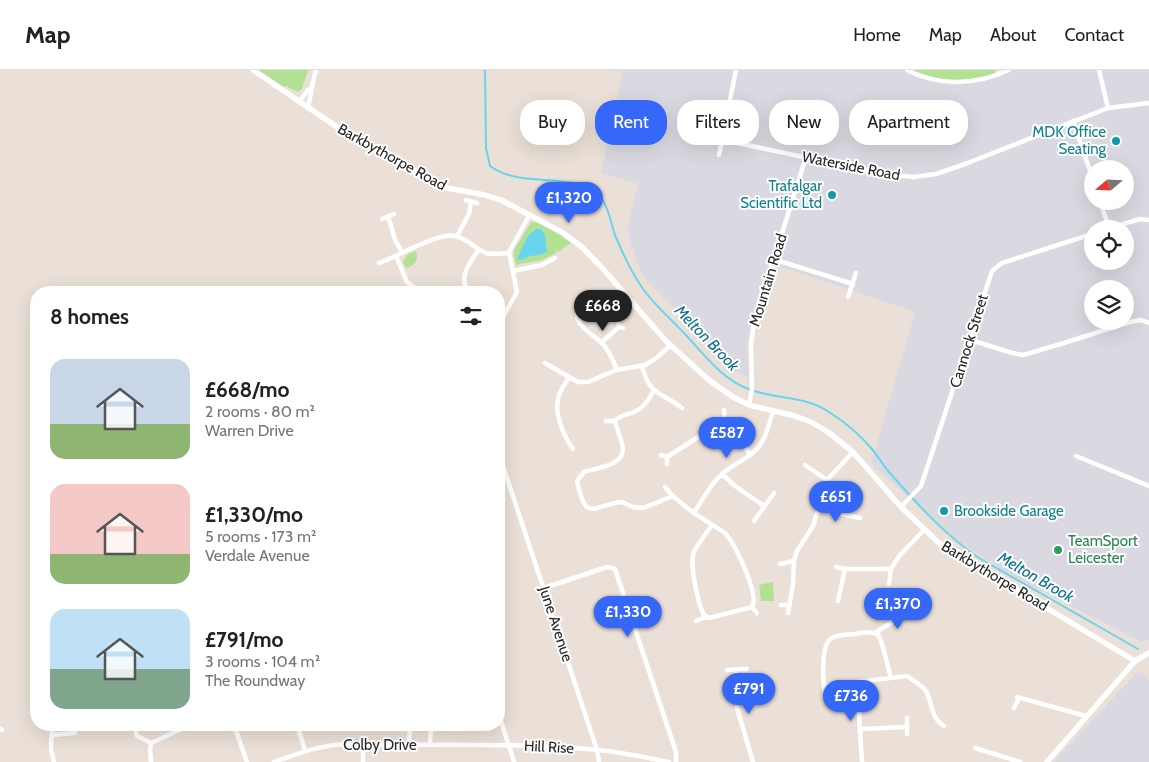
<!DOCTYPE html>
<html lang="en">
<head>
<meta charset="utf-8">
<style>
  body { margin:0; font-family:Cabin,sans-serif; background:#f6f6f6; color:#222; height:100vh; display:flex; flex-direction:column; font-size:19px; white-space:nowrap }
  * { box-sizing:border-box; margin:0 }
  p { font-size:16px; color:#767676 }
  .icon { flex:none; width:28px; height:28px; fill:none; stroke:currentColor; stroke-width:2; stroke-linecap:round; stroke-linejoin:round }
  .map { position:relative; flex:1; overflow:hidden }
  .drawer { position:absolute; left:30px; top:216px; width:475px; height:445px; display:flex; flex-direction:column; background:#fff; border-radius:20px; box-shadow:0 5px 20px #0002 }
  .drawer>* { flex:none }
  .guide { position:absolute; left:520px; top:30px; width:475px; height:45px; display:flex; gap:10px }
  .needle { width:32px; rotate:251deg }
  .tools { position:absolute; left:1084px; top:90px; display:grid; gap:10px }
  .tools a { display:grid; place-items:center; width:50px; height:50px; border-radius:50%; background:#fff; box-shadow:0 5px 20px #0002; font-size:25px }
  .price { position:absolute; translate:-50% -42px; padding:0 11px; border-radius:18px; background:#3568f9; color:#fff; font-size:16px; line-height:32px; filter:drop-shadow(0 1px 2px #0008) }
  .price::after { content:''; position:absolute; left:50%; top:30px; width:15px; height:11px; margin-left:-8px; background:inherit; clip-path:polygon(0 0,100% 0,50% 100%) }
  .price.on { background:#222; color:#fff }
  ul { padding:0; list-style:none }
  li { display:flex; align-items:center; gap:15px; height:125px; padding:0 20px }
  li span { display:grid; place-items:center; flex:none; width:140px; height:100px; border-radius:15px; color:#555 }
  li>.icon { margin-inline-start:auto }
  span .icon { width:60px; height:60px; fill:#fffc; stroke-width:1 }
  li b { font-size:21px }
  h2 { display:flex; justify-content:space-between; align-items:center; height:60px; padding:0 20px; font-size:21px }
  .pill { padding:0 18px; border-radius:20px; background:#fff; box-shadow:0 5px 20px #0002; font-size:18px; line-height:45px }
  .pill.on { background:#3568f9; color:#fff }
  header { display:flex; align-items:center; gap:30px; box-sizing:border-box; height:70px; padding:0 25px; background:#fff; border-bottom:1px solid #e0e0e0 }
  header strong { font-size:24px }
  nav { display:flex; gap:28px; margin-inline-start:auto; font-size:18px }
  .map>svg:first-child { display:block }
  .industrial { fill:#dad9e1; fill-rule:evenodd }
  .green { fill:#b3e193 }
  .water { fill:#69d4ed }
  .lines { fill:none; stroke-linecap:round; stroke-linejoin:round }
  .stream { stroke:#69d4ed; stroke-width:2 }
  .minor { stroke:#fff; stroke-width:4.5 }
  .tertiary { stroke:#fff; stroke-width:5.5 }
  .culture-dot { fill:#0f9aa8; stroke:#fff; stroke-width:2 }
  .leisure-dot { fill:#2e9e5b; stroke:#fff; stroke-width:2 }
  .labels { text-anchor:middle; dominant-baseline:central; stroke-width:4; stroke-linejoin:round; paint-order:stroke }
  .culture-label { font-size:15px; fill:#0d838f; stroke:#fff; text-anchor:end }
  .street-label { font-size:15px; fill:#272727; stroke:#fff }
  .leisure-label { font-size:15px; fill:#27864d; stroke:#fff; text-anchor:start }
  .water-label { font-size:16px; font-style:italic; fill:#0d6f94; stroke:#fff }
</style>
</head>
<body>
<header>
<strong>Map</strong>
<nav><a>Home</a><a>Map</a><a>About</a><a>Contact</a></nav>
</header>
<div class="map">
<svg width="1149" height="692" viewBox="0 0 1149 692">
  <rect width="100%" height="100%" fill="#eae0d7"/>
  <g class="industrial">
    <path d="M623 0H913L959 12 1008 0H1149V570L1141 572 1003 501 958 471 871 394 915 242 769 193 758 225 747 273 749 308 735 301 641 204 627 160 638 114 601 103ZM1092 99H1125V131H1092ZM1092 159H1125V191H1092ZM1092 219H1125V251H1092Z"/>
    <path d="M1139 600 1149 610V692H1054Z"/>
  </g>
  <g class="green">
    <path d="M258 0H308L302 19 298 22 286 16 284 17Z"/>
    <path d="M912 0H995V6L959 12 922 6Z"/>
    <path d="M531 152C545 151 560 165 571 173L558 182 556 180V183L542 190 516 195 514 187V180Z"/>
    <path d="M416 181C419 190 415 195 406 198L403 192 408 184Z"/>
    <path d="M773 512 774 531H761L759 515Z"/>
  </g>
  <path class="water" d="M536 159H541L545 165 547 182 540 185 529 186 522 190 517 189 527 167Z"/>
  <g class="lines">
    <path class="stream" d="M485 0 486 78 490 96C513 113 547 108 574 113 581 115 589 116 595 121 608 132 610 150 615 165 622 182 631 201 641 216 652 233 670 248 684 263 702 282 721 308 746 318 776 331 802 323 832 344 846 353 860 365 871 378 878 386 883 395 889 402 917 434 945 465 979 488L1138 579"/>
    <g class="minor">
      <path d="M907 0C940 17 976 15 1009 0"/>
      <path d="M1099 0 1108 38"/>
      <path d="M299 32 307 21 311 18"/>
      <path d="M308 38C311 25 312 13 316 0"/>
      <path d="M1073 51 1092 107"/>
      <path d="M723 70 884 104 913 107 936 104 965 94 1108 38 1149 33"/>
      <path d="M719 85 736 0"/>
      <path d="M1087 120 1092 118"/>
      <path d="M466 130 477 133"/>
      <path d="M1100 131 1109 158"/>
      <path d="M388 146 395 170 402 182"/>
      <path d="M382 149 394 144"/>
      <path d="M1107 159 1140 149 1149 150"/>
      <path d="M457 166 469 144 471 132"/>
      <path d="M396 186 407 212 420 222"/>
      <path d="M773 189 853 214"/>
      <path d="M379 193C397 187 438 162 455 166 467 168 475 179 486 183 493 185 502 183 509 183"/>
      <path d="M513 201 542 195 555 188"/>
      <path d="M468 222C458 206 470 193 479 179"/>
      <path d="M594 225 579 236 577 248C583 261 594 265 603 274 610 282 613 290 617 300"/>
      <path d="M848 227 856 203"/>
      <path d="M618 251 619 257 623 258"/>
      <path d="M499 254 517 222 509 182 530 144"/>
      <path d="M968 269 1012 283 1023 285 1064 273 1130 252 1141 250 1149 253"/>
      <path d="M601 273 619 257"/>
      <path d="M545 293 569 307"/>
      <path d="M642 296C649 325 661 322 682 338"/>
      <path d="M654 320C649 329 644 338 634 342 627 345 620 345 615 351 617 360 622 370 623 379 623 396 596 398 584 402L577 411C586 454 593 435 622 432L633 437 643 438 673 426"/>
      <path d="M749 335 752 319 751 275 754 252 806 87"/>
      <path d="M724 340 725 352 751 385"/>
      <path d="M606 351H615"/>
      <path d="M573 379C563 365 553 342 559 325 561 319 566 313 569 307L578 312H588L616 300 645 295 655 289 671 275"/>
      <path d="M499 384 597 680 599 692"/>
      <path d="M661 385 667 387V394"/>
      <path d="M1076 386 1149 416"/>
      <path d="M667 387 717 355 725 352"/>
      <path d="M805 395 827 410"/>
      <path d="M722 404 735 416 764 436"/>
      <path d="M665 417C681 437 704 449 725 463 735 474 760 525 752 537"/>
      <path d="M901 437 921 416 992 201 1002 193 1092 164"/>
      <path d="M819 439 860 448"/>
      <path d="M694 443C702 430 710 415 721 405 729 397 741 392 750 385 765 374 768 358 773 341"/>
      <path d="M754 451 774 423"/>
      <path d="M712 455C706 464 698 473 694 482 689 493 698 534 704 545L709 548 752 537 757 543"/>
      <path d="M780 494 794 491"/>
      <path d="M836 497 845 499"/>
      <path d="M889 514 891 499"/>
      <path d="M544 518 607 497 615 499 676 682V692"/>
      <path d="M838 531 845 499H891L900 485 925 459"/>
      <path d="M781 535H790"/>
      <path d="M788 543 793 514 794 491 797 481 813 456 827 410 853 382"/>
      <path d="M696 551 706 547"/>
      <path d="M875 563 892 552 891 541"/>
      <path d="M736 599 737 638 753 692"/>
      <path d="M727 600 747 599"/>
      <path d="M891 608 882 574 878 564C870 561 863 562 855 564 848 565 838 564 832 568 821 573 823 606 824 616L907 606C914 611 922 615 926 621 933 634 930 647 944 656"/>
      <path d="M857 612 862 692"/>
      <path d="M824 616 825 625"/>
      <path d="M1017 627 1086 646"/>
      <path d="M1014 638 1019 628"/>
      <path d="M499 645 514 692"/>
      <path d="M907 648V664"/>
      <path d="M134 655 137 666 151 673"/>
      <path d="M234 655 247 692"/>
      <path d="M297 655 305 680"/>
      <path d="M52 657 51 679 54 692"/>
      <path d="M0 659 2 660"/>
      <path d="M861 659 906 657"/>
      <path d="M52 665 75 663"/>
      <path d="M409 675 410 655"/>
      <path d="M430 675 431 655"/>
      <path d="M975 678 1020 692"/>
      <path d="M151 692 150 680 151 673 184 658 193 656"/>
      <path d="M274 692C299 683 321 675 347 674 431 676 515 672 598 680 622 682 646 688 669 692"/>
      <path d="M363 692V675"/>
    </g>
    <g class="tertiary">
      <path d="M253 0 340 59 434 112 447 118 485 125 501 130 563 163 582 177 604 200 666 271 710 311 733 327 749 335 795 346 811 352 828 362 853 382 901 437 940 474 1135 591"/>
      <path d="M1047 692 1135 591 1149 583"/>
    </g>
  </g>
  <g class="culture-dot">
    <circle cx="1116" cy="71" r="5"/>
    <circle cx="832" cy="125" r="5"/>
    <circle cx="944" cy="441" r="5"/>
  </g>
  <circle class="leisure-dot" cx="1058" cy="480" r="5"/>
  <g class="labels">
    <g class="culture-label">
      <text x="1106" y="62">MDK Office<tspan x="1106" dy="17">Seating</tspan></text>
      <text x="822" y="116">Trafalgar<tspan x="822" dy="17">Scientific Ltd</tspan></text>
      <text x="954" y="441" text-anchor="start">Brookside Garage</text>
    </g>
    <g class="street-label">
      <text transform="translate(392 87) rotate(29)">Barkbythorpe Road</text>
      <text transform="translate(851 96) rotate(11)">Waterside Road</text>
      <text transform="translate(768 210) rotate(-73)">Mountain Road</text>
      <text transform="translate(969 271) rotate(-73)">Cannock Street</text>
      <text transform="translate(995 506) rotate(31)">Barkbythorpe Road</text>
      <text transform="translate(556 554) rotate(72)">June Avenue</text>
      <text x="380" y="675">Colby Drive</text>
      <text transform="translate(549 677) rotate(3)">Hill Rise</text>
    </g>
    <g class="leisure-label">
      <text x="1068" y="471">TeamSport<tspan x="1068" dy="17">Leicester</tspan></text>
    </g>
    <g class="water-label">
      <text transform="translate(707 268) rotate(46)">Melton Brook</text>
      <text transform="translate(1036 507) rotate(30)">Melton Brook</text>
    </g>
  </g>
</svg>
<div class="tools">
<a><svg class="needle" viewBox="-14 -14 28 28"><path d="M0-13l5 13h-10z" fill="#e53935"/><path d="M0 13l5-13h-10z" fill="#767676"/></svg></a>
<a><svg class="icon" aria-label="locate" viewBox="0 0 24 24"><circle cx="12" cy="12" r="6"/><path d="M12 2v4M12 18v4M2 12h4M18 12h4"/></svg></a>
<a><svg class="icon" aria-label="layers" viewBox="0 0 24 24"><path d="M12 4l9 5-9 5-9-5zM3 14l9 5 9-5"/></svg></a>
</div>
<b class="price" style="left:569px;top:154px">£1,320</b>
<b class="price on" style="left:603px;top:262px">£668</b>
<b class="price" style="left:727px;top:389px">£587</b>
<b class="price" style="left:836px;top:453px">£651</b>
<b class="price" style="left:898px;top:560px">£1,370</b>
<b class="price" style="left:628px;top:568px">£1,330</b>
<b class="price" style="left:749px;top:645px">£791</b>
<b class="price" style="left:851px;top:652px">£736</b>
<div class="guide">
<a class="pill">Buy</a>
<a class="pill on">Rent</a>
<a class="pill">Filters</a>
<a class="pill">New</a>
<a class="pill">Apartment</a>
</div>
<section class="drawer">
<h2>8 homes<svg class="icon" aria-label="filters" viewBox="0 0 24 24"><path d="M4 7h16M4 17h16"/><circle cx="9" cy="7" r="2"/><circle cx="15" cy="17" r="2"/></svg></h2>
<ul>
<li><span style="background:linear-gradient(#c9d6e8 65%,#8fb573 0)"><svg class="icon" aria-label="home" viewBox="0 0 24 24"><path d="M3 11l9-7 9 7M6 9v11h12V9"/></svg></span><div><b>£668/mo</b><p>2 rooms · 80 m²</p><p>Warren Drive</p></div></li>
<li><span style="background:linear-gradient(#f6c9c9 70%,#8fb573 0)"><svg class="icon" aria-label="home" viewBox="0 0 24 24"><path d="M3 11l9-7 9 7M6 9v11h12V9"/></svg></span><div><b>£1,330/mo</b><p>5 rooms · 173 m²</p><p>Verdale Avenue</p></div></li>
<li><span style="background:linear-gradient(#bfe0f5 60%,#7fa58c 0)"><svg class="icon" aria-label="home" viewBox="0 0 24 24"><path d="M3 11l9-7 9 7M6 9v11h12V9"/></svg></span><div><b>£791/mo</b><p>3 rooms · 104 m²</p><p>The Roundway</p></div></li>
</ul>
</section>
</div>
</body>
</html>
